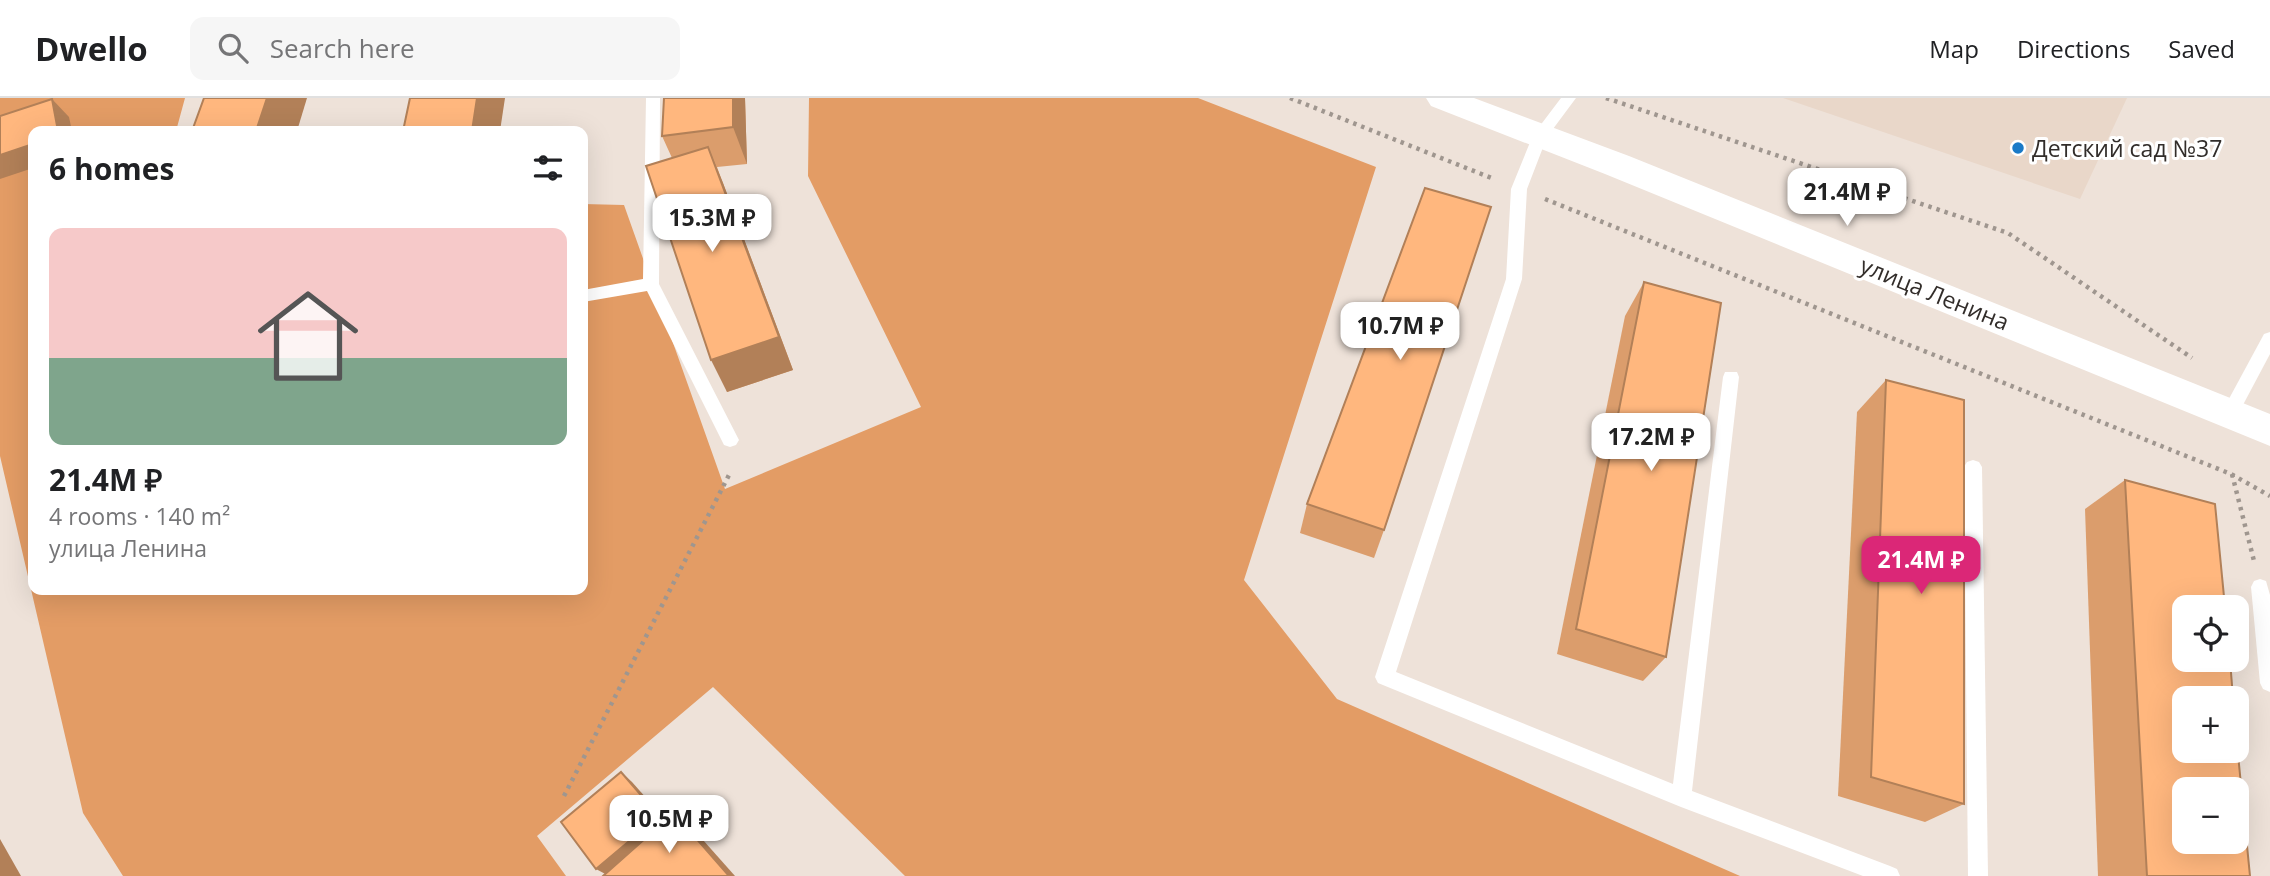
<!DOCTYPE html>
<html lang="en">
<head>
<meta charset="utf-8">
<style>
  body { margin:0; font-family:"Open Sans",sans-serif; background:#f6f6f6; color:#202124; height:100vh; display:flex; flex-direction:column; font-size:26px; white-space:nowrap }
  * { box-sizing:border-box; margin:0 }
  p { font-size:23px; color:#757577 }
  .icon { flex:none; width:38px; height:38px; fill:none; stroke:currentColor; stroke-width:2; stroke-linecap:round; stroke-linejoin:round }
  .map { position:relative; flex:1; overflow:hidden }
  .details { position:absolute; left:28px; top:28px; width:560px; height:469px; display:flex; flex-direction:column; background:#fff; border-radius:14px; box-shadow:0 7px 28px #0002 }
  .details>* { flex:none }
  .fabs { position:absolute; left:2172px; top:497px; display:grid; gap:14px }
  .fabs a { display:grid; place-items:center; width:77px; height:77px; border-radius:14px; background:#fff; box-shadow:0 7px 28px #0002; font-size:35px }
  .price { position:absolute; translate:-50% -60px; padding:0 16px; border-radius:14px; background:#fff; color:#222; font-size:23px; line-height:46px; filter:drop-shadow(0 2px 4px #0008) }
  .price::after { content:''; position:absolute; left:50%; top:42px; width:21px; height:16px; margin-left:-10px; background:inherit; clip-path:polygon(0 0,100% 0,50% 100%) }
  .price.active { background:#db2777; color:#fff }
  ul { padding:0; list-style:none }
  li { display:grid; align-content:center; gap:14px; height:371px; padding:0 21px }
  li+li { border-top:2px solid #e0e0e0 }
  li span { display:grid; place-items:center; height:217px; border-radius:14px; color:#555 }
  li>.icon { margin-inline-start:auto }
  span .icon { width:126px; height:126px; fill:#fffc; stroke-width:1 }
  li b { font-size:30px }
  h2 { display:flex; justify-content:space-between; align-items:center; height:84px; padding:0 21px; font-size:30px }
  header { display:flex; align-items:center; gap:42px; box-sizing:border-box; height:98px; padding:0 35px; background:#fff; border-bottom:2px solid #e0e0e0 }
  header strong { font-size:33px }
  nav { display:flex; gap:38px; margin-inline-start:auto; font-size:24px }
  .search { width:490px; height:63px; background:#f6f6f6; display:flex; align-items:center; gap:18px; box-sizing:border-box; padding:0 24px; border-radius:14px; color:#757577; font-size:26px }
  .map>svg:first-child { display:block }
  .built { fill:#e9d7c9 }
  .forest { fill:#e39c65 }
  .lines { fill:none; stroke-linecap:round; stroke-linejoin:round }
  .path { stroke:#9f968f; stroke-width:4.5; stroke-dasharray:3.5 5; stroke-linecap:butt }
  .service { fill:#fff; fill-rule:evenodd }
  .secondary { fill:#fff; fill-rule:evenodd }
  .wall { fill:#db9d6c }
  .shaded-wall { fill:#b28058 }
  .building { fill:#ffb77e; stroke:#b28058; stroke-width:2; fill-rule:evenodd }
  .poi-dot { fill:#1a7ac7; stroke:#fff; stroke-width:2.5 }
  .labels { text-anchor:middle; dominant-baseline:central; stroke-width:6; stroke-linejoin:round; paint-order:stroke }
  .poi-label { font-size:23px; fill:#322d2a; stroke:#fff; text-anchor:start }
  .street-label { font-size:23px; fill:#322d2a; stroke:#fff }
</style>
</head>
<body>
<header>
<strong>Dwello</strong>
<div class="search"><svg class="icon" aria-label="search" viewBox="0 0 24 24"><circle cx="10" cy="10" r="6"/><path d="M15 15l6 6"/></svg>Search here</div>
<nav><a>Map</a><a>Directions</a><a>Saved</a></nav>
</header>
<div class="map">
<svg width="2270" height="778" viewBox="0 0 2270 778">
  <rect width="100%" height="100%" fill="#eee2d9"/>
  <path class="built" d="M1783 0H2127L2080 101Z"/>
  <path class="forest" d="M0 0H185L176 33H33V492H583V106L624 107 725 391 921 309 808 78 809 0H1198L1376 69 1244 482 1337 601 1740 778H905L713 589 537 738 566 778H123L83 715 0 358Z"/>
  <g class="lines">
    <g class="path">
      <path d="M1290 0 1494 81"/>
      <path d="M1606 0 2008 135 2192 260"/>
      <path d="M1545 101 2231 376 2270 398"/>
      <path d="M2232 376 2254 463"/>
      <path d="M564 698 729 377"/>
    </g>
    <g class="service">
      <path d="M646 0H660L659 186 739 342 736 347 730 349 724 347 647 193 583 204V192L643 181Z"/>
      <path d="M1561 0H1576L1547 39 1527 91 1522 181 1396 574 1673 686 1723 279 1725 274H1737L1739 279 1692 693 1890 768 1897 771 1900 778H1863L1681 709 1378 585 1375 579 1506 181 1511 91 1533 37Z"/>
      <path d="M2270 234V256L2236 320H2224L2222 315 2224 310 2264 236Z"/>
      <path d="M1973 362 1979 364 1982 369 1988 778H1968L1964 369 1967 364Z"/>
      <path d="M2260 481 2266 483 2270 497V594L2263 591 2260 585 2251 489 2254 483Z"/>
    </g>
    <path class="secondary" d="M1426 0H1474L1629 58 2270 316V348L1605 76 1431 8Z"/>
  </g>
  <g class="wall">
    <path d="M745 0 747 66 717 69 793 272 727 294 672 60 662 38Z"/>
    <path d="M1644 184 1666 559 1643 583 1557 556 1625 218Z"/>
    <path d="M1886 282 1964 706 1925 724 1838 698 1857 314Z"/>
    <path d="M2125 382 2250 778H2098L2085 411Z"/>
    <path d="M1307 406 1384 432 1374 460 1300 435Z"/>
  </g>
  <g class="shaded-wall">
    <path d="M267 0H307L297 33H256Z"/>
    <path d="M477 0H505L500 33H472Z"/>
    <path d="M733 0H745L747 66 733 29Z"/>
    <path d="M52 1 69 19 72 33H58Z"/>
    <path d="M33 46V70L0 81V57Z"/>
    <path d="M708 49 723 85 793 272 727 294 711 262Z"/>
    <path d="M621 674 632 684 670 727 609 778 596 771Z"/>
    <path d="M674 715 695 733 735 778H729Z"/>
    <path d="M0 741 21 778H0Z"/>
  </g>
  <g class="building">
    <path d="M204 0H267L256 33H192Z"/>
    <path d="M410 0H477L472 33H403Z"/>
    <path d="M664 0H733V29L662 38Z"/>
    <path d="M52 1 58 33H33V46L0 57V18Z"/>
    <path d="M708 49 779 239 711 262 646 68Z"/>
    <path d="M1425 90 1491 109 1384 432 1307 406Z"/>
    <path d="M1644 184 1721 205 1666 559 1576 531Z"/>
    <path d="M1886 282 1964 302V706L1871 679Z"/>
    <path d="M2125 382 2215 406 2225 509H2184V562H2230L2233 600H2184V653H2236V636L2250 778H2147ZM2184 691H2236V744H2184Z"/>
    <path d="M621 674 659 718 596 771 561 724Z"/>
    <path d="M674 715 729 778H603Z"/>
  </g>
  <circle class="poi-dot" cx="2018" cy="50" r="7"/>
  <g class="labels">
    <g class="poi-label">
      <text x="2032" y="50">Детский сад №37</text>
    </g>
    <g class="street-label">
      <text transform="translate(1935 195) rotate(22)">улица Ленина</text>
    </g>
  </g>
</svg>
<div class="fabs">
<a><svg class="icon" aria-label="locate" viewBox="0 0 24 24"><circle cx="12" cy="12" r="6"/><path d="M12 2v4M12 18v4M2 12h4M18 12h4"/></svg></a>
<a>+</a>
<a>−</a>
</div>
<b class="price" style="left:1847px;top:130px">21.4M ₽</b>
<b class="price" style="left:712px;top:156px">15.3M ₽</b>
<b class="price" style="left:1400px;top:264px">10.7M ₽</b>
<b class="price" style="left:1651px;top:375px">17.2M ₽</b>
<b class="price active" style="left:1921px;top:498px">21.4M ₽</b>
<b class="price" style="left:669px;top:757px">10.5M ₽</b>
<section class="details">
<h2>6 homes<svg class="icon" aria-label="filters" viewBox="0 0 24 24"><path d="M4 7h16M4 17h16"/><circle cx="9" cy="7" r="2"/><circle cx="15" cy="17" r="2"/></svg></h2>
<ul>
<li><span style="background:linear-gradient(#f6c9c9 60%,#7fa58c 0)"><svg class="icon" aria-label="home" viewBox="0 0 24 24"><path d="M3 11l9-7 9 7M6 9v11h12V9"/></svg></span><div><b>21.4M ₽</b><p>4 rooms · 140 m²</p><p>улица Ленина</p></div></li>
</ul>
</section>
</div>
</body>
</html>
